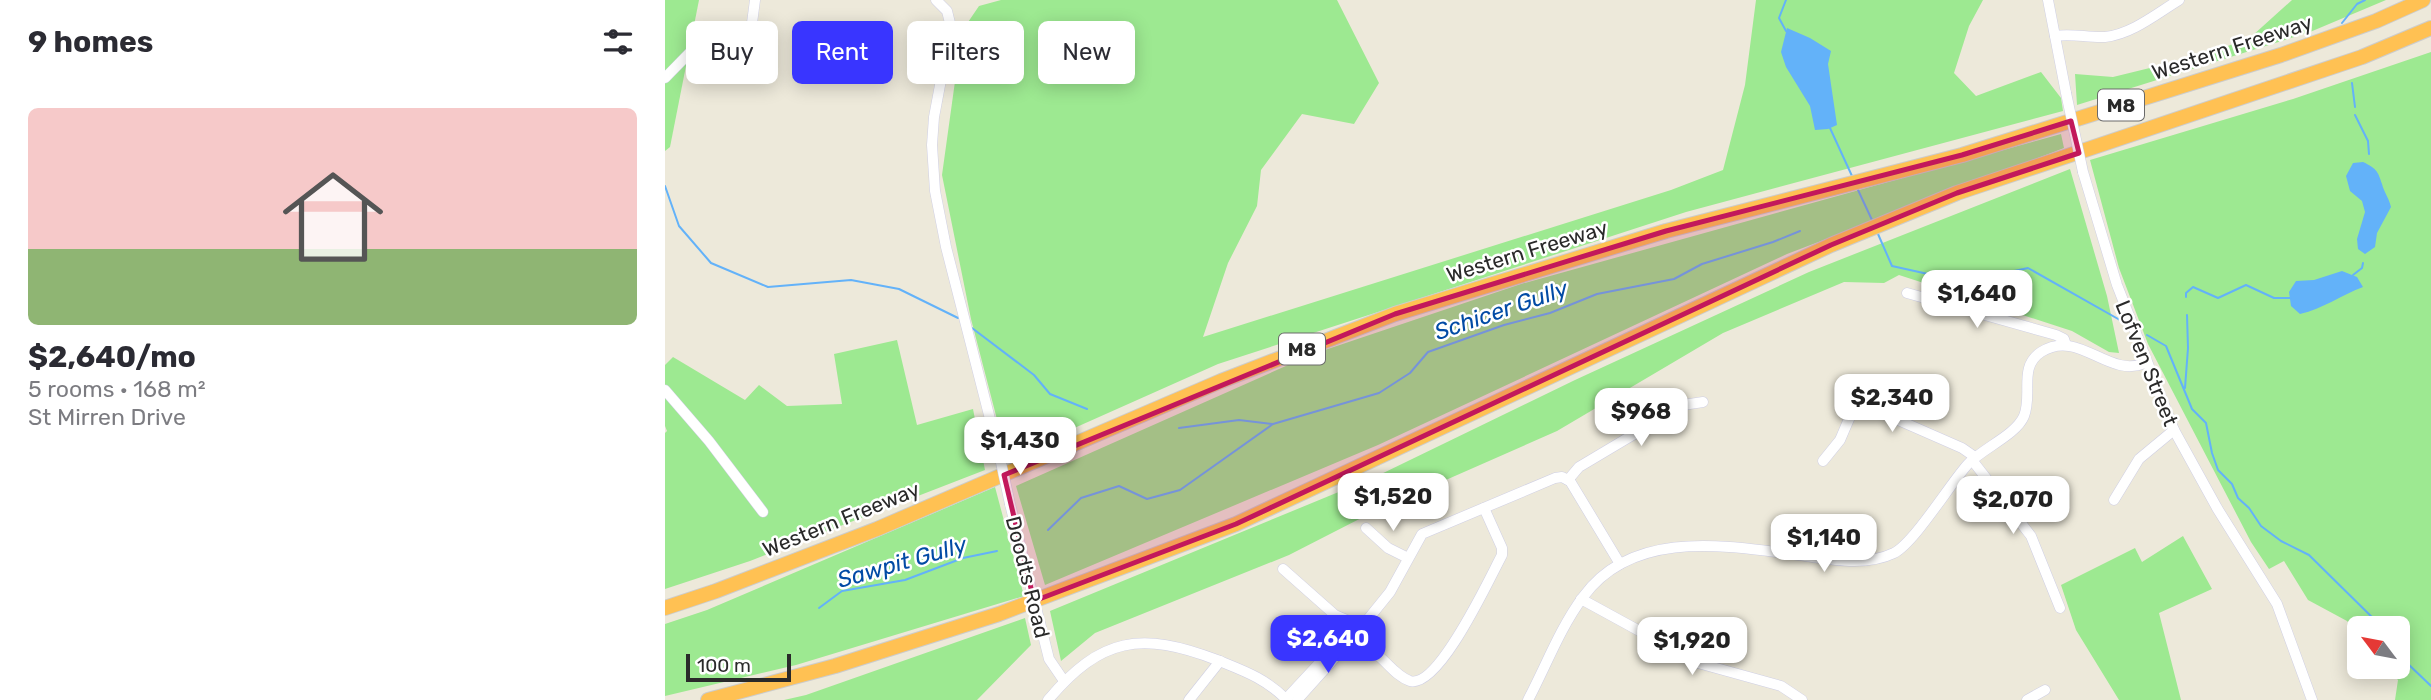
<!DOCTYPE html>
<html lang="en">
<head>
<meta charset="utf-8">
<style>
  body { margin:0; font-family:Rubik,sans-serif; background:#f7f7f7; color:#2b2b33; height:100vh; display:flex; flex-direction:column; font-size:26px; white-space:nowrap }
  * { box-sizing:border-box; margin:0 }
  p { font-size:23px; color:#7c7c81 }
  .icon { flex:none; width:38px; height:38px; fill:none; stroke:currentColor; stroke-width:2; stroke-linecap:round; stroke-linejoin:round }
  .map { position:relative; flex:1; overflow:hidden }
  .details { display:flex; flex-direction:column; background:#fff; width:665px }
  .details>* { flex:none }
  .guide { position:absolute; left:21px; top:21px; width:665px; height:63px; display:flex; gap:14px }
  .needle { width:46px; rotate:302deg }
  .buttons { position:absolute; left:1682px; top:616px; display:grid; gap:14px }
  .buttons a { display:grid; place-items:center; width:63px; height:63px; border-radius:10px; background:#fff; box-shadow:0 4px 18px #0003; font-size:35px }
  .scale { position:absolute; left:21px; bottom:18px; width:105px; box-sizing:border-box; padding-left:7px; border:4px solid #2a2a2a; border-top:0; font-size:19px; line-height:24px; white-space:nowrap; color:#2a2a2a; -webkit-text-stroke:5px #fff; paint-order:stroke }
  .price { position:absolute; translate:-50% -60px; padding:0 16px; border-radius:14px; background:#fff; color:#222; font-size:23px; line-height:46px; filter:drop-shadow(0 2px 4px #0008) }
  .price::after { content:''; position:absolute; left:50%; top:42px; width:21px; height:16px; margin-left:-10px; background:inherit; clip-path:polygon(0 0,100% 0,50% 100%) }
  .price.active { background:#3935ff; color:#fff }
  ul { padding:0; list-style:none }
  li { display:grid; align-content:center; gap:14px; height:371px; padding:0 28px }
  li+li { border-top:2px solid #e1e1e2 }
  li span { display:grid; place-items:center; height:217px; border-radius:10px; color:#555 }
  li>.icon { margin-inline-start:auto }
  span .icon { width:126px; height:126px; fill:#fffc; stroke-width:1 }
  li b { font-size:30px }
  h2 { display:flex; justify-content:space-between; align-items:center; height:84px; padding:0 28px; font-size:30px }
  .chip { padding:0 24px; border-radius:10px; background:#fff; box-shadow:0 4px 18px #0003; font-size:24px; line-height:63px }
  .chip.active { background:#3935ff; color:#fff }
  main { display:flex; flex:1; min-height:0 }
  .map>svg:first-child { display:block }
  .green { fill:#9de991 }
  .water { fill:#63b2f9 }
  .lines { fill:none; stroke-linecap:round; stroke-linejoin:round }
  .stream { stroke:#63b2f9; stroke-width:2 }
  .minor-casing { stroke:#cfcfe4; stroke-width:11 }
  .highway-casing { stroke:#ccc; stroke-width:16 }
  .minor { stroke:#fff; stroke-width:10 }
  .highway { stroke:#ffc153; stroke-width:14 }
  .minor-bridge-casing { stroke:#cfcfe4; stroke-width:11; stroke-linecap:butt }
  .minor-bridge { stroke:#fff; stroke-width:10 }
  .marked { fill:#c2185b; fill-opacity:0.2; stroke:#c2185b; stroke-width:5; stroke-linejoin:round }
  .labels { text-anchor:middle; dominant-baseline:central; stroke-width:5; stroke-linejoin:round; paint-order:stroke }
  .shield { fill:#fff; stroke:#6a6a6a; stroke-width:2 }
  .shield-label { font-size:19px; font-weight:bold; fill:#2a2a2a }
  .street-label { font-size:21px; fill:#2a2a2a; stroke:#fff }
  .water-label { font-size:23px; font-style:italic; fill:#024ba5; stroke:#fff }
</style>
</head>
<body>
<main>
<section class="details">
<h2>9 homes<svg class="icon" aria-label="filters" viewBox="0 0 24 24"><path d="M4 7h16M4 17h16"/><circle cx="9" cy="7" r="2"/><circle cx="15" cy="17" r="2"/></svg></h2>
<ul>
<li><span style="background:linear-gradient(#f6c9c9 65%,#8fb573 0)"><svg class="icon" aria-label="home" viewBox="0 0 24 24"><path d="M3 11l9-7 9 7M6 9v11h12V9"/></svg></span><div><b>$2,640/mo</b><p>5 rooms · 168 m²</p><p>St Mirren Drive</p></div></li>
</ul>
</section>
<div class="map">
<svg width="1766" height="700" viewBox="0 0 1766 700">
  <rect width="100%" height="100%" fill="#ede9da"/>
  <g class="green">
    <path d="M0 0H34L5 147 0 151Z"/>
    <path d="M336 0H672L714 83 689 124 637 114 596 170 592 206 563 263 538 337 1006 190 1058 170 1080 85 1091 0H1318L1304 26 1289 73 1311 96 1376 72 1396 98 1398 111 1021 212 553 364 342 458 306 319 277 175 297 31 314 6Z"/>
    <path d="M1627 0H1721L1645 32 1412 105 1410 74 1448 77 1546 53 1587 36Z"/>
    <path d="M1766 52V700H1730L1733 680 1721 667H1732V628H1694V635L1682 621 1643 600 1619 561 1604 569 1586 542 1483 344 1454 268 1425 160 1628 99Z"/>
    <path d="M1396 134 1399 148 1122 254 713 445 380 585 351 486 648 354 856 284Z"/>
    <path d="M1405 169 1442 296 1454 353 1444 352 1407 331 1234 275 1219 283 1179 282 1058 333 892 431 708 512 624 555 430 633 396 661 385 611 710 477 910 380 1144 272Z"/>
    <path d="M232 340 252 425 308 409 320 470 85 561 0 589V433L2 431 0 426V365L8 357 80 400 94 385 122 406 177 404 169 354Z"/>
    <path d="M330 487 359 596 131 665 0 696V624L42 610Z"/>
    <path d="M1518 536 1547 589 1494 613 1516 700H1454L1411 630 1396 585 1470 548 1477 562Z"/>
    <path d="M360 618 366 645 312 700H119L141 695Z"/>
  </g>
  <g class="water">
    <path d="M1122 28 1145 38 1166 51 1163 64 1172 125 1163 129 1150 130 1145 106 1121 67 1116 52Z"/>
    <path d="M1698 162C1711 168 1713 171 1717 184 1719 192 1724 198 1726 207L1712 233 1710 247 1700 254 1693 249 1692 239 1700 212 1697 201 1685 191 1681 176 1688 163Z"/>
    <path d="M1677 271 1692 277 1698 287C1676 295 1658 309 1635 314L1626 306 1624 292 1631 281 1649 280Z"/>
  </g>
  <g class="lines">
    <g class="stream">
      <path d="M1677 23 1692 4 1700 0"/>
      <path d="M1121 31 1114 18 1121 0"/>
      <path d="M1687 83 1690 107"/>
      <path d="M1690 115 1703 141 1704 154"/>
      <path d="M1165 128 1187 176"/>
      <path d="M0 186 14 226 46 263 103 287 186 280 234 289 293 318"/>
      <path d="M1193 190 1207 220"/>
      <path d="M1213 234 1227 266 1299 282 1363 268 1462 324"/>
      <path d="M1688 275 1697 268 1698 263"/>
      <path d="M1521 297V293L1528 287 1553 298 1581 285 1609 298H1626"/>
      <path d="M307 328 369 375 385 394 422 409"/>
      <path d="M1482 335 1501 346 1527 409 1541 423 1547 453 1553 470 1567 484 1573 498 1584 508 1596 526 1616 541 1644 555 1718 628"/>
      <path d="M1520 388 1523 348 1522 315"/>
      <path d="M514 428 574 420 608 424 714 393 745 373 763 352 839 325 885 313 932 294 1009 279 1037 264 1108 242 1135 231"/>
      <path d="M383 530 416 498 454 486 482 499 515 490 608 424"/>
      <path d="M154 608 177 591 240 580 298 558 332 551"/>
      <path d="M1732 649 1741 662 1766 686"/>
    </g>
    <g class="minor-casing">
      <g id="minor">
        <path d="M271 0 282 11 286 27 269 117 267 145 270 191 281 247 335 458"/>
        <path d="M1383 0 1401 93"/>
        <path d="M1390 36C1407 33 1423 38 1440 37 1467 34 1491 14 1514 0"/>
        <path d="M0 78 42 35 83 28 87 23 90 0"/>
        <path d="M1418 172 1452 285 1509 430 1552 508 1612 604 1647 700"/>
        <path d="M1242 293 1391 335 1399 339 1401 345"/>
        <path d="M0 390 44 441 98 512"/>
        <path d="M1176 395 1297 448 1310 457"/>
        <path d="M1307 460 1366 536 1395 608"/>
        <path d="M1158 461 1175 440 1187 412 1191 408 1200 406"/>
        <path d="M903 480 914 467 1018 405 1038 402"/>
        <path d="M1449 500 1474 459 1509 430"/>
        <path d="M345 504 363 577"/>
        <path d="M701 528 723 548 743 558"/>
        <path d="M618 569 670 615 689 623"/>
        <path d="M916 599 1033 663 1116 686 1137 700"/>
        <path d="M375 623 384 659 399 681"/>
        <path d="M700 631 704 618 725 592 757 534 890 478 897 477 905 481 955 564"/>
        <path d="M693 645C717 650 725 674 745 681 774 689 825 577 837 555V548L819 508"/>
        <path d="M621 699 673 643 678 634"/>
        <path d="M383 700C436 637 476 631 552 660 579 671 600 678 622 700"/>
        <path d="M524 700 555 661"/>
        <path d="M632 700 676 651 688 645"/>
        <path d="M863 700C881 666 895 628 918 597 968 528 1062 546 1134 555 1164 559 1200 567 1229 553 1249 543 1285 484 1303 464 1318 448 1351 435 1359 416 1368 394 1353 367 1376 352 1414 328 1443 379 1480 363"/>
        <path d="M1362 700 1380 690"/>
      </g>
    </g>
    <g class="highway-casing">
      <g id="highway">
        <path d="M0 608 51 591 212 529 556 381 730 314 1001 231 1297 155 1616 55 1711 21 1758 0"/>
        <path d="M43 700 170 666 334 614 571 524 1166 245 1292 193 1697 57 1766 28"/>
      </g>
    </g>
    <use href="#minor" class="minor"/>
    <use href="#highway" class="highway"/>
    <g class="minor-bridge-casing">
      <g id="minor-bridge">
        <path d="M1401 93 1418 172"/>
        <path d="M335 458 345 504"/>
        <path d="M363 577 375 623"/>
      </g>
    </g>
    <use href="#minor-bridge" class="minor-bridge"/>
  </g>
  <path class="marked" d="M1406 121 1414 153 1292 193 1166 245 571 524 369 601 339 475 730 314 1001 231 1297 155Z"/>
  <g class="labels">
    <g class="shield">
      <rect x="1433" y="89.5" width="46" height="31" rx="5"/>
      <rect x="614" y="333.5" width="46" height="31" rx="5"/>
    </g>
    <g class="shield-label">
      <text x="1456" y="105">M8</text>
      <text x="637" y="349">M8</text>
    </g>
    <g class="street-label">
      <text transform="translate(1567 47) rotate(-18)">Western Freeway</text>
      <text transform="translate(862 251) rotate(-17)">Western Freeway</text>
      <text transform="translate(1482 363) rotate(68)">Lofven Street</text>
      <text transform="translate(176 519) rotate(-22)">Western Freeway</text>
      <text transform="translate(363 577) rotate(76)">Doodts Road</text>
    </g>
    <g class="water-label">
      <text transform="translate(836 310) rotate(-19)">Schicer Gully</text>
      <text transform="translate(237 562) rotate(-16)">Sawpit Gully</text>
    </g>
  </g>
</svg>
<div class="buttons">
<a><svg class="needle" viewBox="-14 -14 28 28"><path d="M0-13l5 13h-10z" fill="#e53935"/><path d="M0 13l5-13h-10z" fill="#7c7c81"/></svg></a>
</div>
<div class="scale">100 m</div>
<b class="price" style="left:1312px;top:330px">$1,640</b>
<b class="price" style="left:1227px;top:434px">$2,340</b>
<b class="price" style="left:976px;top:448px">$968</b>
<b class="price" style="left:355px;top:477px">$1,430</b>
<b class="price" style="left:728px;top:533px">$1,520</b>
<b class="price" style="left:1348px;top:536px">$2,070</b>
<b class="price" style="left:1159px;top:574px">$1,140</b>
<b class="price active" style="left:663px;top:675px">$2,640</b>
<b class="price" style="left:1027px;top:677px">$1,920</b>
<div class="guide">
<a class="chip">Buy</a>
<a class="chip active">Rent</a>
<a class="chip">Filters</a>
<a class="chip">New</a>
</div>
</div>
</main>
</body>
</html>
